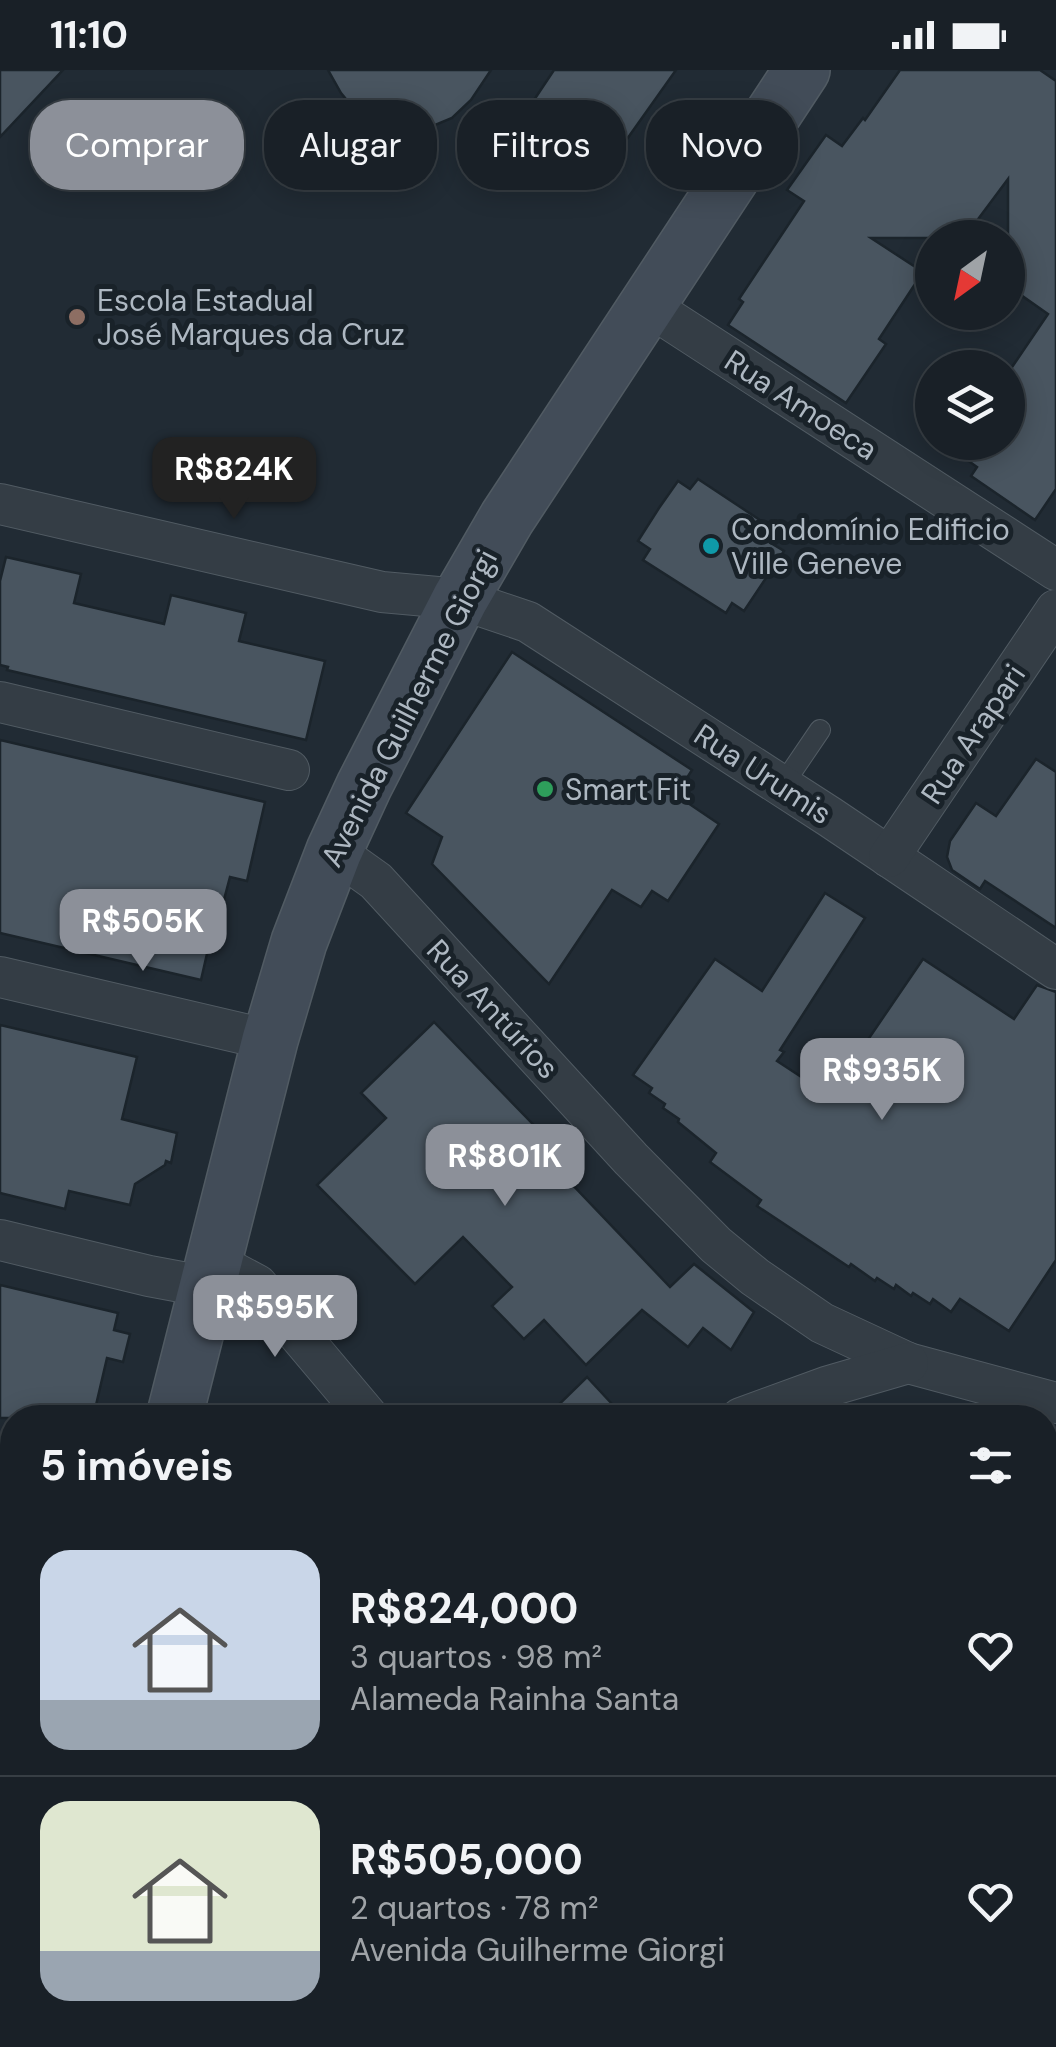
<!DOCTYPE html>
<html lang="pt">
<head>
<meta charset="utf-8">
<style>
  body { margin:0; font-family:"DM Sans",sans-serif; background:#22282f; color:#f1f3f6; height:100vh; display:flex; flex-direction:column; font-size:38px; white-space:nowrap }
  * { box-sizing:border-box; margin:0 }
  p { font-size:32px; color:#9fa3a7 }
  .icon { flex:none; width:55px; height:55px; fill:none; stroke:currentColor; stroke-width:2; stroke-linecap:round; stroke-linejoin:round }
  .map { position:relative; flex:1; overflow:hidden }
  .drawer { position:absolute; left:0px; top:1335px; width:1058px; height:642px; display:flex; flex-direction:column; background:#192027; border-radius:40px 40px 0 0; box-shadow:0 5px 25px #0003,0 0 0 2px #373e44 }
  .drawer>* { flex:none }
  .top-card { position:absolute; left:30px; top:30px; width:998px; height:90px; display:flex; gap:20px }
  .needle { width:65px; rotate:213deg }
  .fabs { position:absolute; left:915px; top:150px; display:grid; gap:20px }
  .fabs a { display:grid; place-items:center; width:110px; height:110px; border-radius:50%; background:#192027; box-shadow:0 5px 25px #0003,0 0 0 2px #373e44; font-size:50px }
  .price { position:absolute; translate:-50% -85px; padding:0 22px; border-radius:20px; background:#8c9099; color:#fff; font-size:32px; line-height:65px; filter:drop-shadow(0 2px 5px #0008) }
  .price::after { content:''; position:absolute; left:50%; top:60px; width:30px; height:22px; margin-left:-15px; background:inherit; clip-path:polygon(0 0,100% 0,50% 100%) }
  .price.on { background:#222; color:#fff }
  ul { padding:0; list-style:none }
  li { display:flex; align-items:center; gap:30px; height:250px; padding:0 40px }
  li+li { border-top:2px solid #373e44 }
  li span { display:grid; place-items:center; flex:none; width:280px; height:200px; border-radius:30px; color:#555 }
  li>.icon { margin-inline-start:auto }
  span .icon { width:120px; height:120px; fill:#fffc; stroke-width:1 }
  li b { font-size:42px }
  h2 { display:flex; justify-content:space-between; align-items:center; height:120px; padding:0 40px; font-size:42px }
  .pill { padding:0 35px; border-radius:40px; background:#192027; box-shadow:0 5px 25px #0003,0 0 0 2px #373e44; font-size:35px; line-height:90px }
  .pill.on { background:#8c9099; color:#fff }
  .status { display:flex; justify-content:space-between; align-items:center; height:70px; padding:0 50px; background:#192027; direction:ltr }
  .status svg { height:28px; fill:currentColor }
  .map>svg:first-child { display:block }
  .building { fill:#495560; stroke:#1b242b; stroke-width:2.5 }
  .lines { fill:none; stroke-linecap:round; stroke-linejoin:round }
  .lane-casing { stroke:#515b63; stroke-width:22 }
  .street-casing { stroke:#515b63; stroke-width:42 }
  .secondary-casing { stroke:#515b63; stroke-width:58 }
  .lane { stroke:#343d45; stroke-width:20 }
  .street { stroke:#343d45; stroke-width:40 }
  .secondary { stroke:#424c58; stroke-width:55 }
  .education-dot { fill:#8d6e63; stroke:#192229; stroke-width:4 }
  .culture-dot { fill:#0f9aa8; stroke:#192229; stroke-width:4 }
  .leisure-dot { fill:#2e9e5b; stroke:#192229; stroke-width:4 }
  .labels { text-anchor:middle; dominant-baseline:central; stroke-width:10; stroke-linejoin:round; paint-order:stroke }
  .poi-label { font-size:30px; fill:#aeb8c2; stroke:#192229; text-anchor:start }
  .street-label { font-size:30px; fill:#aeb8c2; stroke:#192229 }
</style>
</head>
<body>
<div class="status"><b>11:10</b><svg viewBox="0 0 49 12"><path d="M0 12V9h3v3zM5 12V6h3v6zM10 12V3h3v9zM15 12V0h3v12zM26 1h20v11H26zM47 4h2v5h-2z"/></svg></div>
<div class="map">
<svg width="1056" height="1977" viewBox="0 0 1056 1977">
  <rect width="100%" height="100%" fill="#212b34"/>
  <g class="building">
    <path d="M0 0H63L0 67Z"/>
    <path d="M328 0H491L471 30 452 48 428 58 406 60 377 54 355 40 341 23Z"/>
    <path d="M554 0H676L615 86 534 30Z"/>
    <path d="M900 0H1040L1056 11V419L1035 450 971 406 977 397 942 372H1008V303L1048 244 1008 216V109L970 160 964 155 955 168H871L923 202 879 269 886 274 846 333 728 255 743 232 739 229 804 131 787 120 826 65 842 76 863 48 865 50Z"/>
    <path d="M698 409 778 462 771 473 784 481 744 541 732 533 726 543 643 490 650 479 638 471 659 438 678 411 690 419Z"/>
    <path d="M6 487 81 504 74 533 164 554 171 525 246 543 239 571 325 591 306 670 7 600 8 597 0 595V511Z"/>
    <path d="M512 582 692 700 676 725 719 754 668 831 652 821 641 837 612 820 549 914 432 794 442 767 406 743Z"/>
    <path d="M0 670 265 732 247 811 230 807 221 841 217 840 201 910 0 863Z"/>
    <path d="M1036 689 1056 702V858L985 811 980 819 952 800 947 787 950 771 976 733 996 746Z"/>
    <path d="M825 823 865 848 780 980 784 982 777 991 826 1023 832 1016 835 1018 923 889 1014 949 1037 915 1056 922V1190L1009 1261 960 1229 951 1242 933 1229 930 1234 913 1223 911 1226 896 1215 894 1219 877 1208 875 1211 851 1194 849 1197 757 1136 761 1130 710 1092 716 1083 678 1052 679 1049 663 1038 665 1034 649 1023 652 1018 633 1005 715 889 762 921Z"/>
    <path d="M434 952 555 1077 546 1087 670 1217 694 1194 754 1242 731 1280 703 1258 688 1277 642 1240 586 1295 544 1250 524 1269 492 1236 512 1217 463 1167 415 1214 317 1115 386 1048 361 1023Z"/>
    <path d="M0 955 137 987 122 1049 177 1063 171 1093 166 1091 165 1095 135 1114 130 1135 69 1121 65 1139 0 1123Z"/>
    <path d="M0 1215 118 1243 114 1260 130 1264 123 1292 107 1288 93 1348H0Z"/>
    <path d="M587 1307 625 1348H545Z"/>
  </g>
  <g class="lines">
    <g class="lane-casing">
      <path id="lane" d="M782 716 820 660"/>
    </g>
    <g class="street-casing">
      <g id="street">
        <path d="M647 235 1056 500"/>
        <path d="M0 434 382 522 460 529 528 552 830 747 1056 899"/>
        <path d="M0 632 289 700"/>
        <path d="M334 781 376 811 631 1089 716 1175 755 1207 822 1253 908 1293 1056 1333"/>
        <path d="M889 787 1056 540"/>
        <path d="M0 907 270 970"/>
        <path d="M0 1170 149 1206 208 1217"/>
        <path d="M214 1192 257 1215 369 1348"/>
        <path d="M741 1348 826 1317 908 1293"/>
        <path d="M0 1423 12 1426"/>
        <path d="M1045 1669 1056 1670"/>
        <path d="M0 1682 12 1685"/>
        <path d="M0 1857 12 1860"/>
        <path d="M416 1965 427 1977"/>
        <path d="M896 1965 906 1977"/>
        <path d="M616 1977 619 1965"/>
      </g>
    </g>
    <g class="secondary-casing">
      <g id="secondary">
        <path d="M174 1348 270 970 299 872 334 781 364 716 460 529 507 448 802 0"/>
        <path d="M23 1977 25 1965"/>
      </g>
    </g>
    <use href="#lane" class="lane"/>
    <use href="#street" class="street"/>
    <use href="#secondary" class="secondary"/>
  </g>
  <circle class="education-dot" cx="77" cy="247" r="10"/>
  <circle class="culture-dot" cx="711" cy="476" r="10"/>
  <circle class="leisure-dot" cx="545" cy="719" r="10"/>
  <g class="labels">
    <g class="poi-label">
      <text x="97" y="230">Escola Estadual<tspan x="97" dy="34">José Marques da Cruz</tspan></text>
      <text x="731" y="459">Condomínio Edificio<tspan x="731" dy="34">Ville Geneve</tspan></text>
      <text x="565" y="719">Smart Fit</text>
    </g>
    <g class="street-label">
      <text transform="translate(801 335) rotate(33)">Rua Amoeca</text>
      <text transform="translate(409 638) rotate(-63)">Avenida Guilherme Giorgi</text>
      <text transform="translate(973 664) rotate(-56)">Rua Arapari</text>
      <text transform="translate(763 704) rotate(33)">Rua Urumis</text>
      <text transform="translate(493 939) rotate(47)">Rua Antúrios</text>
    </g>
  </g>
</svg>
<div class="fabs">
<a><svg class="needle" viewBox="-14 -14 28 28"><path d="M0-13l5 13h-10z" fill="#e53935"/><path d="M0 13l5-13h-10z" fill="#9fa3a7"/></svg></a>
<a><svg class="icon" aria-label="layers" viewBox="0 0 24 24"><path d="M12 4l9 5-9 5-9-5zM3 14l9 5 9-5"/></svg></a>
</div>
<b class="price on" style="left:234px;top:452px">R$824K</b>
<b class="price" style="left:143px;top:904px">R$505K</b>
<b class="price" style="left:882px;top:1053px">R$935K</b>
<b class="price" style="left:505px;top:1139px">R$801K</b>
<b class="price" style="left:275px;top:1290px">R$595K</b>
<div class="top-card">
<a class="pill on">Comprar</a>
<a class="pill">Alugar</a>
<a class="pill">Filtros</a>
<a class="pill">Novo</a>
</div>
<section class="drawer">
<h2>5 imóveis<svg class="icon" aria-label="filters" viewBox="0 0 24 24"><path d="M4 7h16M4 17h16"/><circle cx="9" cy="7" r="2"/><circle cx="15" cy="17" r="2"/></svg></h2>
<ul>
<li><span style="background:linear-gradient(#c9d6e8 75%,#9aa5b1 0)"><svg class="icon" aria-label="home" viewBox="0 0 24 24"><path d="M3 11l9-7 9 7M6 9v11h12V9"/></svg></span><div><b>R$824,000</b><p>3 quartos · 98 m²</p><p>Alameda Rainha Santa</p></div><svg class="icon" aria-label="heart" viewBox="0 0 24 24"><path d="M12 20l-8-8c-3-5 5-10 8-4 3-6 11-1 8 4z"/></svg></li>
<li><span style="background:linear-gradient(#dfe7d0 75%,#9aa5b1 0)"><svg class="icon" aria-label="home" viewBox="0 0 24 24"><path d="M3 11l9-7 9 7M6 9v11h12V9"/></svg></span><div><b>R$505,000</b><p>2 quartos · 78 m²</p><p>Avenida Guilherme Giorgi</p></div><svg class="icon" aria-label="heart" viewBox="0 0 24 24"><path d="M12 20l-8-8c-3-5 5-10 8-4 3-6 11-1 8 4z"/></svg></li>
</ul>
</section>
</div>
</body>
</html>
